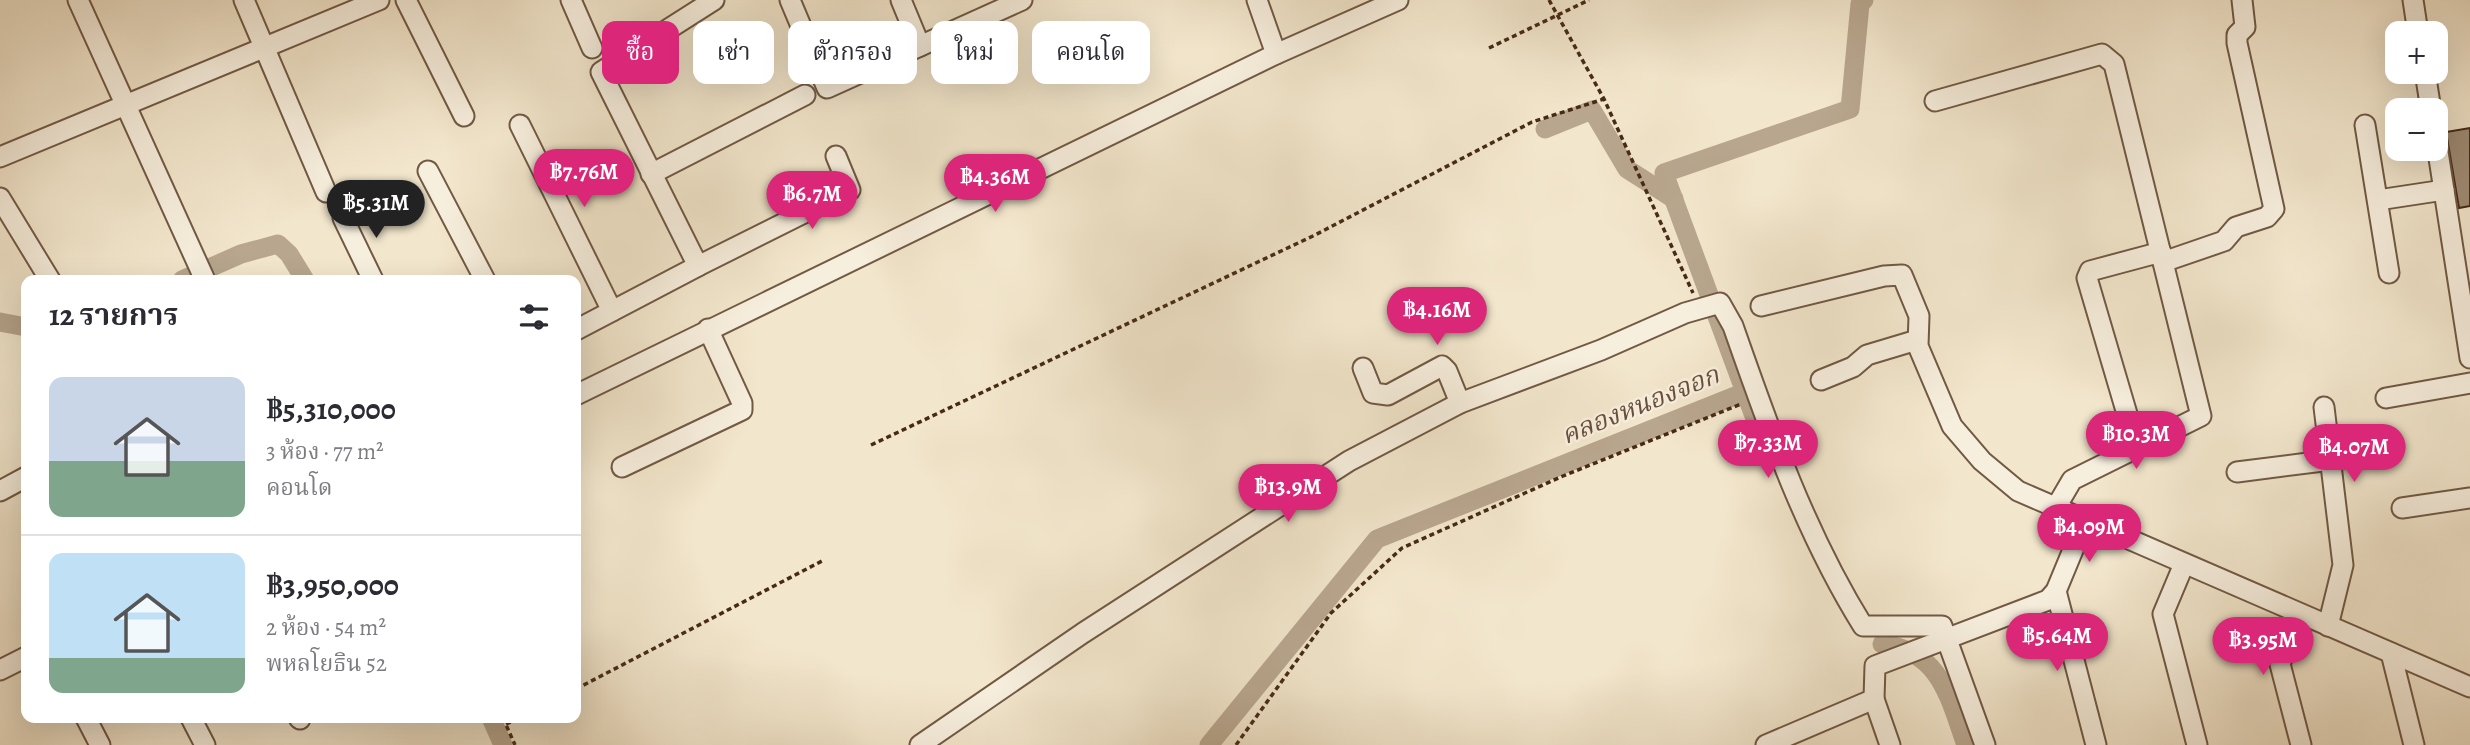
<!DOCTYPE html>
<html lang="th">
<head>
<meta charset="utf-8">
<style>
  body { margin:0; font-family:Alegreya,"Noto Serif Thai",serif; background:#f2f2f3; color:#2b2b33; height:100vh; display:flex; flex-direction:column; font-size:26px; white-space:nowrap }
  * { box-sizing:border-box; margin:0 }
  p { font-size:23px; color:#7c7c81 }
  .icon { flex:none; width:38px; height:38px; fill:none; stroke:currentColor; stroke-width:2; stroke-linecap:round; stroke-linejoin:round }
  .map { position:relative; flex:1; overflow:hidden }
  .details { position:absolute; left:21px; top:275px; width:560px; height:448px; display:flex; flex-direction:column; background:#fff; border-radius:14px; box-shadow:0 7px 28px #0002 }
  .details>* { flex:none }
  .guide { position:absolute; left:602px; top:21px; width:665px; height:63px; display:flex; gap:14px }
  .buttons { position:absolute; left:2385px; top:21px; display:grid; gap:14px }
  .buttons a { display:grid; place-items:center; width:63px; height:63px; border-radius:14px; background:#fff; box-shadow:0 7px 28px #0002; font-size:35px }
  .price { position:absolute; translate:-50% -60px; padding:0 16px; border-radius:24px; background:#db2777; color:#fff; font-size:23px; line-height:46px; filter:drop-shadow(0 2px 4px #0008) }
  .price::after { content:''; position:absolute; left:50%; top:42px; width:21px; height:16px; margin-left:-10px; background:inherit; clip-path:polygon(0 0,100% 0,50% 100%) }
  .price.selected { background:#222; color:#fff }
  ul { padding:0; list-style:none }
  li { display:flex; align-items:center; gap:21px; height:175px; padding:0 28px }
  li+li { border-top:2px solid #e1e1e2 }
  li span { display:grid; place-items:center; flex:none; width:196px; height:140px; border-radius:14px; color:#555 }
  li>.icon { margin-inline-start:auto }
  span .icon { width:84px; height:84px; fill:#fffc; stroke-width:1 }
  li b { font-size:30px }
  h2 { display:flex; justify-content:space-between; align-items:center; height:84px; padding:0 28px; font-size:30px }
  .chip { padding:0 24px; border-radius:14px; background:#fff; box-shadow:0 7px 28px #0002; font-size:24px; line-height:63px }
  .chip.selected { background:#db2777; color:#fff }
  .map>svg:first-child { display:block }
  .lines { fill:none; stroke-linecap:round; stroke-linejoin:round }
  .canal { stroke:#b8a68e; stroke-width:19 }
  .building { fill:#9f8c75; stroke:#462a17; stroke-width:2 }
  .minor-casing { stroke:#715944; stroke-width:23 }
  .path { stroke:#462a17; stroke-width:3.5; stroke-dasharray:5 3.5; stroke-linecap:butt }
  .minor { stroke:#f7efde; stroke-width:19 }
  .labels { text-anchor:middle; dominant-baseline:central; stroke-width:5; stroke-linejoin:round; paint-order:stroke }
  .water-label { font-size:26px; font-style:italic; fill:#684f3b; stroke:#f7efde }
</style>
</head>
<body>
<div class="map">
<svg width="2470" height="745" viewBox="0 0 2470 745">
  <rect width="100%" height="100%" fill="#f2e6cc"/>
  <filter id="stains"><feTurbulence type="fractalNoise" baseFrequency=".00286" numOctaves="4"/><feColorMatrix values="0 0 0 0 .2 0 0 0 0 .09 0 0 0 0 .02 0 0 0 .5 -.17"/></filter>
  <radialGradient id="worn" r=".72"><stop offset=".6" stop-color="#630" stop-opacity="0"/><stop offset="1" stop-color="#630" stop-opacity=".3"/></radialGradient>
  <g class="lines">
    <g class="canal">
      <path d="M1545 129 1592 110 1627 169 1674 199"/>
      <path d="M182 280 241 254 278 244 289 254 305 280"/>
      <path d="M0 322 26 327"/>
      <path d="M1745 392 1757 424"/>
      <path d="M1882 644C1941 651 1949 698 1966 745"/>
      <path d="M491 718 503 745"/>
      <path d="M1209 745 1377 539 1745 392 1664 173 1850 109 1860 4 1864 0"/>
    </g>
  </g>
  <path class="building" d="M2470 128V206L2459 208 2446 132Z"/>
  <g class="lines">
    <g class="minor-casing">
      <g id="minor">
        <path d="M78 0 205 280"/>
        <path d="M244 0 326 192"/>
        <path d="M406 0 464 116"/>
        <path d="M571 0 592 48"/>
        <path d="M790 0 827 88 1022 0"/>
        <path d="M901 0 920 46"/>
        <path d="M1257 0 1276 54"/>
        <path d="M2413 0 2418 33"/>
        <path d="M2425 72 2431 110"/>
        <path d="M1935 101 2102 54 2114 64 2201 416 2072 480 2055 509"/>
        <path d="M520 125 612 311"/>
        <path d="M2365 125 2389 273"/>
        <path d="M2436 139 2470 358"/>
        <path d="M0 157 379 0"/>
        <path d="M428 171 485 280"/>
        <path d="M651 174 805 95"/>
        <path d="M0 198 50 280"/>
        <path d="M2378 200 2444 190"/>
        <path d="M343 218 373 280"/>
        <path d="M2163 262 2224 241 2236 227 2267 217 2274 209 2237 43V35L2245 27 2242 0"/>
        <path d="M698 266 850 190 836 156"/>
        <path d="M1761 306 1884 276 1902 275 1919 316 1918 346 1952 426 1982 461 2018 491 2470 687"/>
        <path d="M576 330 698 266 601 72 714 0"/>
        <path d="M1363 368 1373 393 1388 395 1442 366 1447 371 1460 403"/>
        <path d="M1821 380 1853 367 1867 355 1917 340"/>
        <path d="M576 395 1276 54 1398 0"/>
        <path d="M2386 398 2470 383"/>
        <path d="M2324 407 2343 565 2328 626"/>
        <path d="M2137 448 2087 278 2090 271 2161 252"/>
        <path d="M622 467 742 410V403L708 329"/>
        <path d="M2237 472 2331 460"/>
        <path d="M0 491 26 477"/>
        <path d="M2402 508 2470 498"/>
        <path d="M2184 564 2163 614 2197 745"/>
        <path d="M2056 591 2096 745"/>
        <path d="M2300 614 2280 664 2301 745"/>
        <path d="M2391 653 2414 745"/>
        <path d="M0 670 26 657"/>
        <path d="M86 718 100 745"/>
        <path d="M191 718 205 745"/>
        <path d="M299 718 300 719"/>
        <path d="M920 745 1083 633 1349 461 1460 403 1601 350 1685 313 1720 303 1733 326C1769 429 1805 533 1863 626H1942L1985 745"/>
        <path d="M1766 745 1874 699"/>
        <path d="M1890 745 1874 699 1875 666 2048 600 2056 591 2085 521"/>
      </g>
    </g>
    <g class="path">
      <path d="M1549 0 1604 99 1693 293"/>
      <path d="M1489 48 1589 0"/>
      <path d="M871 445 1315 235 1532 122 1604 99"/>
      <path d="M576 689 822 561"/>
      <path d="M503 718 515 745"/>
      <path d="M506 724 520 718"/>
      <path d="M1236 745 1331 613 1402 548 1563 476 1741 404"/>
    </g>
    <use href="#minor" class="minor"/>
  </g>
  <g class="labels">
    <g class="water-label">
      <text transform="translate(1640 405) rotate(-22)">คลองหนองจอก</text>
    </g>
  </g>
  <rect width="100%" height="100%" filter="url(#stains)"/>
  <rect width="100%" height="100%" fill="url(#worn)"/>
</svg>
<div class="buttons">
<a>+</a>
<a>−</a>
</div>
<b class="price" style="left:584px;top:209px">฿7.76M</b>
<b class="price" style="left:995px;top:214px">฿4.36M</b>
<b class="price" style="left:812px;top:231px">฿6.7M</b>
<b class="price selected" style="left:376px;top:240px">฿5.31M</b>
<b class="price" style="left:1437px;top:347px">฿4.16M</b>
<b class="price" style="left:2136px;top:471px">฿10.3M</b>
<b class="price" style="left:1768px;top:480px">฿7.33M</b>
<b class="price" style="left:2354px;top:484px">฿4.07M</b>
<b class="price" style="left:1288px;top:524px">฿13.9M</b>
<b class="price" style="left:2089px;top:564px">฿4.09M</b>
<b class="price" style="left:2057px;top:673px">฿5.64M</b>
<b class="price" style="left:2263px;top:677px">฿3.95M</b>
<div class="guide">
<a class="chip selected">ซื้อ</a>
<a class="chip">เช่า</a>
<a class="chip">ตัวกรอง</a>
<a class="chip">ใหม่</a>
<a class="chip">คอนโด</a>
</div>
<section class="details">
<h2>12 รายการ<svg class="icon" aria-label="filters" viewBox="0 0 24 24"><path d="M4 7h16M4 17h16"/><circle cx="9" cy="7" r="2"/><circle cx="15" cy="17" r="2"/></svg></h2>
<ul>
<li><span style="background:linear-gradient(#c9d6e8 60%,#7fa58c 0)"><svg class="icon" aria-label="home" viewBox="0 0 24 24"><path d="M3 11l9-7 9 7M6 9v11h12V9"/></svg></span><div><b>฿5,310,000</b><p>3 ห้อง · 77 m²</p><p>คอนโด</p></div></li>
<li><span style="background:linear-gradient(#bfe0f5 75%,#7fa58c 0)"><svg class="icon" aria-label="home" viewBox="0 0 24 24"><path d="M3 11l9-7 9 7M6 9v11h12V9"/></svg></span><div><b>฿3,950,000</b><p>2 ห้อง · 54 m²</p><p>พหลโยธิน 52</p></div></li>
</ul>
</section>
</div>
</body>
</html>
